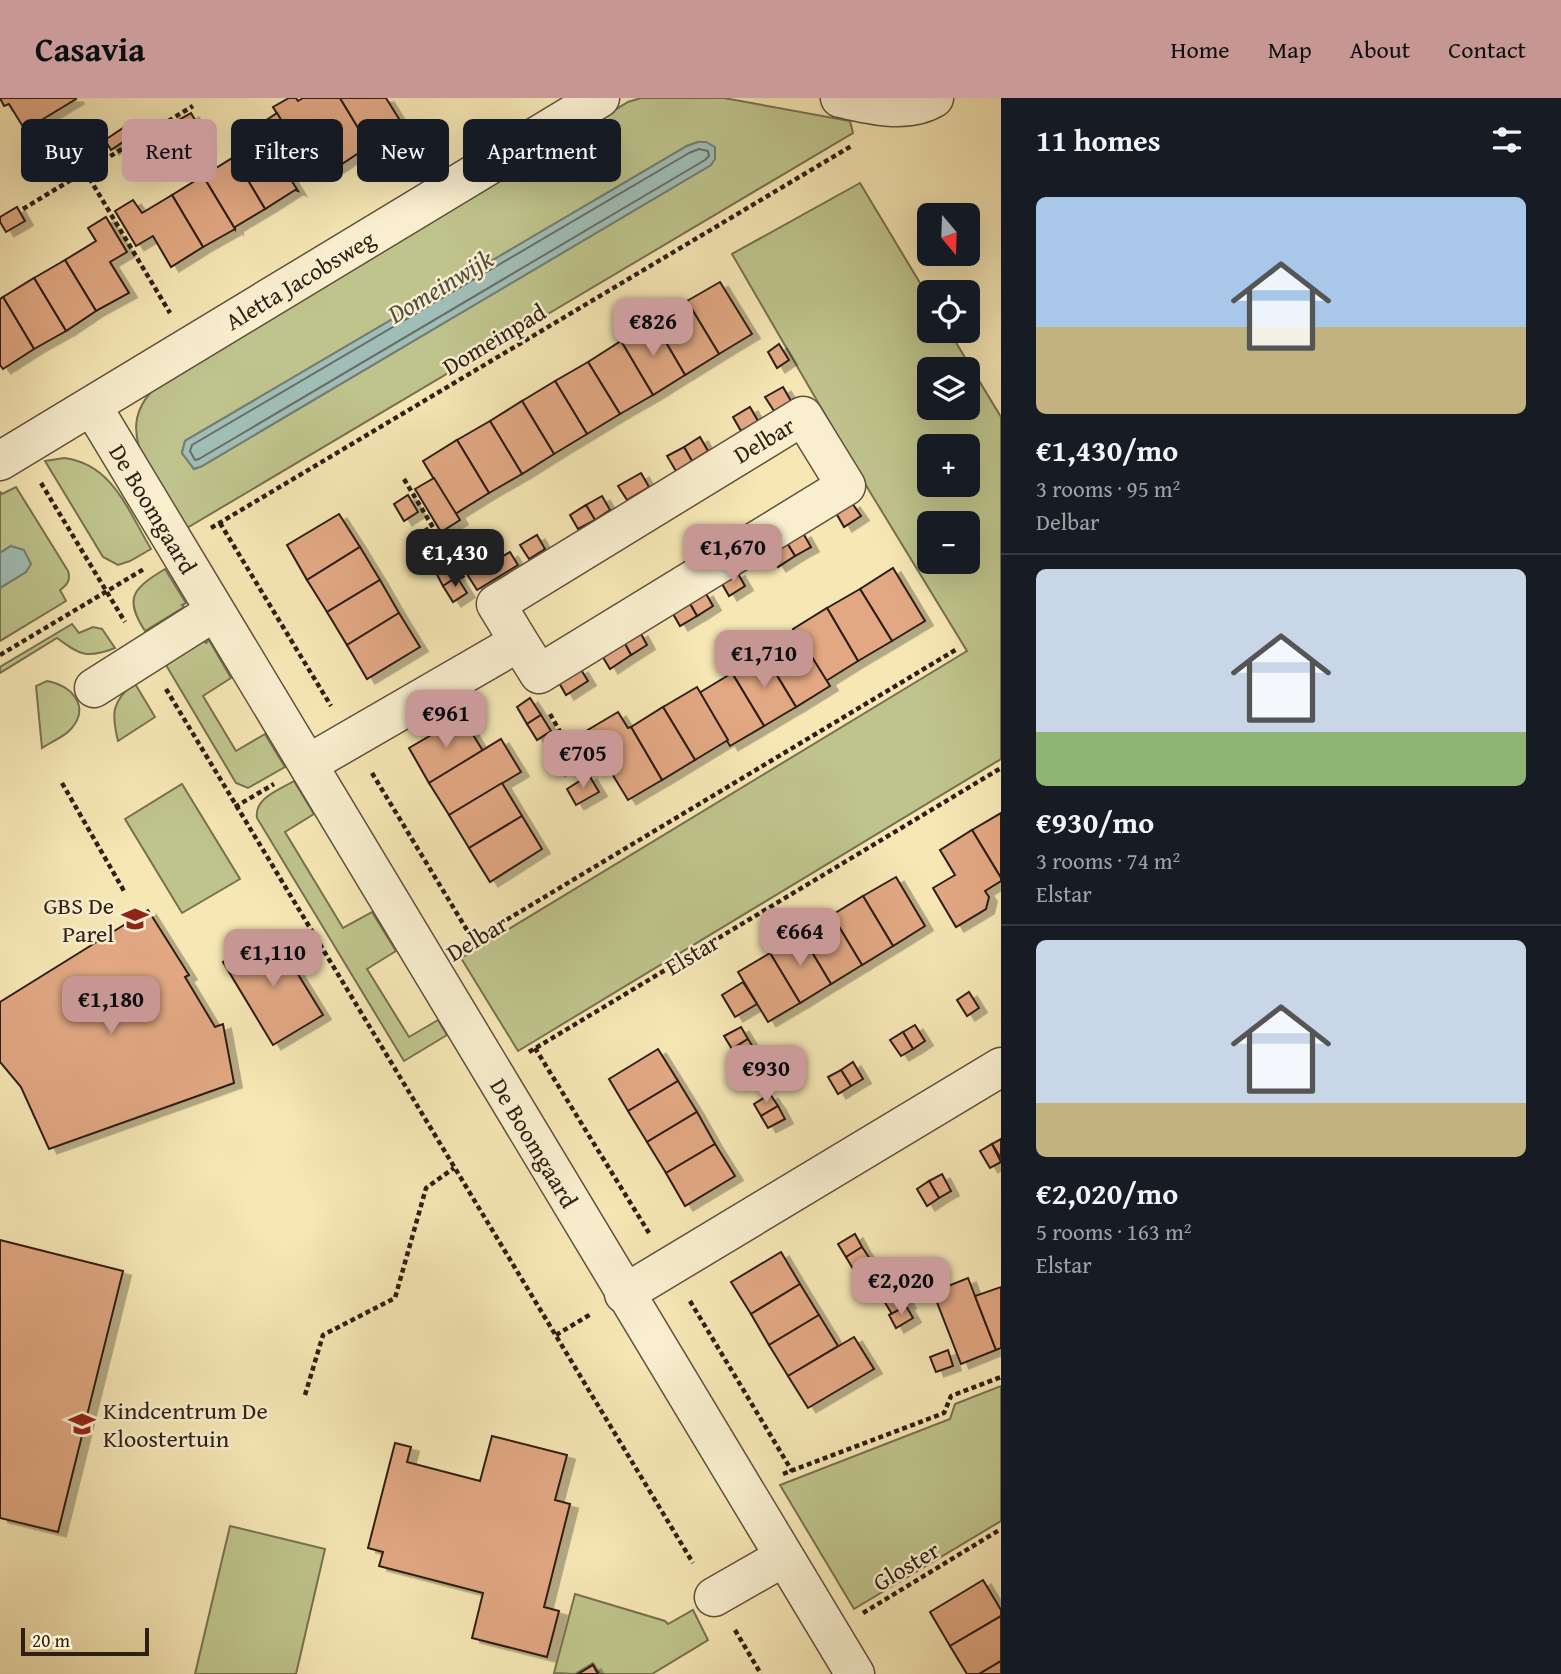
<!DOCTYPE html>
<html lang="en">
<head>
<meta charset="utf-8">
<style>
  body { margin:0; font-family:"Gentium Book Plus",serif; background:#20242c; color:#f1f3f6; height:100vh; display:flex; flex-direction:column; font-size:26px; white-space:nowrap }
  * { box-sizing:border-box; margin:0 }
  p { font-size:23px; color:#9ea1a6 }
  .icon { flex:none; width:38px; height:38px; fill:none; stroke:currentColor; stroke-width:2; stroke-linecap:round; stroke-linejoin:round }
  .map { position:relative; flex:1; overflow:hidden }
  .panel { display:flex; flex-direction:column; background:#171b24; width:560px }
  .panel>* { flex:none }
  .guide { position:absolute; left:21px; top:21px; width:665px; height:63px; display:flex; gap:14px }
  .needle { width:46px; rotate:161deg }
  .fabs { position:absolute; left:917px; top:105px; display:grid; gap:14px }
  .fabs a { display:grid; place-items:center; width:63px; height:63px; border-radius:10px; background:#171b24; box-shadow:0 7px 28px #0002; font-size:35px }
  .scale { position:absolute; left:21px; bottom:18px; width:128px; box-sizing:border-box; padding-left:7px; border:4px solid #2f1e13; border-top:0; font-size:19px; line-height:24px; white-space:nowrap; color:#2f1e13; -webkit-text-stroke:5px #f9efcf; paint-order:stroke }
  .price { position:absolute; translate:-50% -60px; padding:0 16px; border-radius:14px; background:#c59692; color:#111; font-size:23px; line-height:46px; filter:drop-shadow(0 2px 4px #0008) }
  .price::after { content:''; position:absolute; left:50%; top:42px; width:21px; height:16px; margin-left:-10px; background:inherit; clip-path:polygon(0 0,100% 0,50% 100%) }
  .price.on { background:#222; color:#fff }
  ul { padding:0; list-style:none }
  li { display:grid; align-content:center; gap:14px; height:371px; padding:0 35px }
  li+li { border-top:2px solid #363941 }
  li span { display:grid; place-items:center; height:217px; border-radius:10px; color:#555 }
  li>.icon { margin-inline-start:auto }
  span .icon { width:126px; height:126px; fill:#fffc; stroke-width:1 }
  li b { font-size:30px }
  h2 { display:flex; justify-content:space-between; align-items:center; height:84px; padding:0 35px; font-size:30px }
  .tag { padding:0 24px; border-radius:10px; background:#171b24; box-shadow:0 7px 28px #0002; font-size:24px; line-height:63px }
  .tag.on { background:#c59692; color:#111 }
  header { display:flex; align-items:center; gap:42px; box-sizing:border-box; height:98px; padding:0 35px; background:#c59692; color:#111 }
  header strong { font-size:33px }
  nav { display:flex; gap:38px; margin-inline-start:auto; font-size:24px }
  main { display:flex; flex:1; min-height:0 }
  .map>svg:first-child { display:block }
  .green { fill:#bfc48c; stroke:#777150; stroke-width:2; fill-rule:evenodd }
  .water { fill:#a0beb7; stroke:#737e75; stroke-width:2 }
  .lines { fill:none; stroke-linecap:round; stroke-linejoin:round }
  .shore { stroke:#686e65; stroke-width:2 }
  .building { fill:#e1a883; stroke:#2f1e13; stroke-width:2; filter:url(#shadow) }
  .minor-casing { stroke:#61503c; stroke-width:41 }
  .path { stroke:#2f1e13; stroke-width:4.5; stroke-dasharray:5 3.5; stroke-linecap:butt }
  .minor { stroke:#f9efcf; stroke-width:38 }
  .labels { text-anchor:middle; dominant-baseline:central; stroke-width:5; stroke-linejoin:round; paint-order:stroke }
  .street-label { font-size:24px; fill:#2f1e13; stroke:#f9efcf }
  .poi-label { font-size:24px; fill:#2f1e13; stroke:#f9efcf; text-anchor:end }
  .water-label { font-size:26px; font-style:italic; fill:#514e44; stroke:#f9efcf }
</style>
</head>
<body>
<header>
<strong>Casavia</strong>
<nav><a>Home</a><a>Map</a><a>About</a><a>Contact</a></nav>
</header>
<main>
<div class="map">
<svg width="1001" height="1576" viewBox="0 0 1001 1576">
  <defs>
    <filter id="shadow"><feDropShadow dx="8" dy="4.5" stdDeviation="0" flood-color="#0004"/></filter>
  </defs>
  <rect width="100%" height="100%" fill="#f6e7b5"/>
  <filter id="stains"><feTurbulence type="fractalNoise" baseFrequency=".00286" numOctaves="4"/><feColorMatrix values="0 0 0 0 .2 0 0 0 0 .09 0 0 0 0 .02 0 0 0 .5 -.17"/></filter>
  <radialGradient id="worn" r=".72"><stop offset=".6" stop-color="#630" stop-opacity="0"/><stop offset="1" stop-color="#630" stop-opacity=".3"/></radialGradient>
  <g class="green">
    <path d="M641 0H724L850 23 853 35 187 430 139 349C133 328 136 311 151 294L628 4ZM698 44 711 67 202 368 194 371 182 355 185 343 687 48Z"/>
    <path d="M860 85 929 200V233H949L1001 319V661L518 953 461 860 967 553 870 394 732 156ZM929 271H968V310H929ZM929 348H968V387H929ZM929 425H968V464H929Z"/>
    <path d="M64 360C113 366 128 413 151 451L130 463 118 467 103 459 45 363Z"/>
    <path d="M16 389 68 473C71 482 67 487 60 492L66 503 0 543V490L26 474 11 448 0 455V394L2 396Z"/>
    <path d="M165 471 186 505 182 507 184 509 145 533C123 499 134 490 165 471Z"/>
    <path d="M72 526 79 535 93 529 102 531 115 550C87 561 80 557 57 540L0 575V569Z"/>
    <path d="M209 542 231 580 203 598 236 653 265 636 285 669 248 690 236 685 166 567 204 543 206 545Z"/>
    <path d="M47 583C71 587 91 608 71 631 64 639 51 644 42 650L36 588Z"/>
    <path d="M134 584 155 619 118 643C111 614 112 605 134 584Z"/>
    <path d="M294 683 314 716 285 734 343 830 372 814 396 853 367 871 409 939 438 922 447 937 404 963 257 720C254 700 279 692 294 683Z"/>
    <path d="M182 686 240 781 182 815 125 721Z"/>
    <path d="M1001 1288V1423L854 1511 780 1387 950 1321 955 1306Z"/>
    <path d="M230 1428 325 1451 296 1576H195Z"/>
    <path d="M575 1496 665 1523 668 1526 693 1512 708 1542 652 1576H600L593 1565 575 1576 554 1575Z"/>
  </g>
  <g class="water">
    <path d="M698 44H706L715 49V61L711 67 202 368 194 371 182 355 185 343 687 48Z"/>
    <path d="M11 448 24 452 31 466 26 474 0 490V455Z"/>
  </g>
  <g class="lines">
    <path class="shore" d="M699 51 708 53 709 58 705 62 199 361 195 362 190 353 192 347 689 55Z"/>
  </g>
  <g class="building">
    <path d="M0 0H75L76 1 25 32 9 6 4 8Z"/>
    <path d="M289 0H296L298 3 303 0H340L369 48 336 70 317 39 298 50 273 9Z"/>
    <path d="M340 0H386L404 29 369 48Z"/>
    <path d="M191 15 199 29 180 40 171 26Z"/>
    <path d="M277 15 298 50 279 62 298 93 295 92 265 111 234 59 264 42 256 29Z"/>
    <path d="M171 26 180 40 161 52 152 38Z"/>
    <path d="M123 30 129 40 111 52 105 42Z"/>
    <path d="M234 59 265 111 235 129V131L203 78Z"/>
    <path d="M203 78 235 131 203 149 172 97Z"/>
    <path d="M172 97 203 149 171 169 153 138 136 148 115 113 133 102 142 115Z"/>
    <path d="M17 109 25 123 6 134 0 124V119Z"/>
    <path d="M106 119 127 154 110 164 129 195 96 213 65 162 96 143 88 130Z"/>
    <path d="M65 162 96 213 66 233 34 180Z"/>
    <path d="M34 180 66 233 34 251 3 199Z"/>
    <path d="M720 184 752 236 719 256 687 203Z"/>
    <path d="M3 199 34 251 3 271 0 267V201Z"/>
    <path d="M687 203 719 256 685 277 654 224Z"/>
    <path d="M654 224 685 277 653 297 621 243Z"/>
    <path d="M621 243 653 297 620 316 588 264Z"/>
    <path d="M779 246 789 262 777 270 768 254Z"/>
    <path d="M588 264 620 316 587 336 555 283Z"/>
    <path d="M555 283 587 336 554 356 522 303Z"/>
    <path d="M783 289 791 303 774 313 765 299Z"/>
    <path d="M522 303 554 356 522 376 490 323Z"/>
    <path d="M750 309 758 323 741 333 733 319Z"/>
    <path d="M490 323 522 376 489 395 457 342Z"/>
    <path d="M700 339 708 353 692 363 684 349Z"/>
    <path d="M457 342 489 395 455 416 423 363Z"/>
    <path d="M684 349 692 363 676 373 667 358Z"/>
    <path d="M641 375 649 389 627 402 618 388Z"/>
    <path d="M434 380 460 422 441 434 415 391Z"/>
    <path d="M408 397 418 414 404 423 394 406Z"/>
    <path d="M602 398 610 412 595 422 586 407Z"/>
    <path d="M852 405 861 418 844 429 836 415Z"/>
    <path d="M586 407 595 422 578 431 570 417Z"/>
    <path d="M339 416 360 449 307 482 287 447Z"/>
    <path d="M427 430 438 447 424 455 414 438Z"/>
    <path d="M803 435 811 449 795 458 787 445Z"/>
    <path d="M537 437 545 451 529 461 520 447Z"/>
    <path d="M787 445 795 458 778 469 770 455Z"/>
    <path d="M477 448 488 467 510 454 518 467 477 492 457 460Z"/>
    <path d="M360 449 380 482 327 514 307 482Z"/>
    <path d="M447 463 457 479 443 488 434 471Z"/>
    <path d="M893 470 925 523 892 543 860 491Z"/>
    <path d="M737 474 745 488 729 498 721 484Z"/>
    <path d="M457 479 467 495 453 504 443 488Z"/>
    <path d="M380 482 399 515 347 547 327 514Z"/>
    <path d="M860 491 892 543 858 563 827 510Z"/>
    <path d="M705 494 713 508 697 518 689 504Z"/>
    <path d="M689 504 697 518 680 528 672 514Z"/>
    <path d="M827 510 858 563 826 583 793 531Z"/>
    <path d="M399 515 420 549 367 581 347 547Z"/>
    <path d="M640 534 647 547 631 557 624 544Z"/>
    <path d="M797 535 830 588 796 609 764 556Z"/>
    <path d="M624 544 631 557 610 571 601 556Z"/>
    <path d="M764 556 796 609 764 628 732 575Z"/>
    <path d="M580 570 588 583 566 597 558 583Z"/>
    <path d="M732 575 764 628 730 648 699 595Z"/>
    <path d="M697 589 728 642 695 662 663 609Z"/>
    <path d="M530 600 541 617 527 626 517 609Z"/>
    <path d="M663 609 695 662 662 682 631 629Z"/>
    <path d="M618 614 628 630 631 629 662 682 628 702 586 633Z"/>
    <path d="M541 617 551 633 537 642 527 626Z"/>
    <path d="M462 619 483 653 429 685 409 650Z"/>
    <path d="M501 641 521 674 449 717 429 685Z"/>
    <path d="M561 650 570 666 557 674 547 658Z"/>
    <path d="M589 677 599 694 576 707 567 691Z"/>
    <path d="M502 685 522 718 469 750 449 717Z"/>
    <path d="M1001 715V780L972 732Z"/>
    <path d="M522 718 542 751 490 784 469 750Z"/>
    <path d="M972 732 1001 780V783L985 793 989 799 986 811 956 829 933 790 955 777 940 752Z"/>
    <path d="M896 779 925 828 893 848 863 798Z"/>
    <path d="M863 798 893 848 862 867 832 817Z"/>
    <path d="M148 812 189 877 185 879 215 929 223 926 234 985 49 1051 21 989 0 964V904Z"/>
    <path d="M832 817 862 867 831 886 801 836Z"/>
    <path d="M272 834 323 917 273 947 223 864Z"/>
    <path d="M801 836 831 886 800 905 770 855Z"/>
    <path d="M770 855 800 905 768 924 738 874Z"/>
    <path d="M743 884 757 906 735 919 722 897Z"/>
    <path d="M969 894 979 910 967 918 957 902Z"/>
    <path d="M915 927 925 943 913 951 903 934Z"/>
    <path d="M741 929 748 941 732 951 724 938Z"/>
    <path d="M903 934 913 951 901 958 890 942Z"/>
    <path d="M748 941 756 954 739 963 732 951Z"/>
    <path d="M658 951 678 983 628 1013 609 981Z"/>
    <path d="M853 964 863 981 851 988 841 972Z"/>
    <path d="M841 972 851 988 838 996 828 979Z"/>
    <path d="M678 983 697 1014 647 1044 628 1013Z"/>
    <path d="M770 996 778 1008 761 1018 754 1006Z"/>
    <path d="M778 1008 785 1021 768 1030 761 1018Z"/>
    <path d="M697 1014 715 1046 666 1075 647 1044Z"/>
    <path d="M1001 1041V1060L992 1046Z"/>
    <path d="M715 1046 735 1078 685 1108 666 1075Z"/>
    <path d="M992 1046 1001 1064 990 1070 980 1053Z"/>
    <path d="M942 1076 951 1093 939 1100 929 1083Z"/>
    <path d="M929 1083 939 1100 927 1108 917 1091Z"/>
    <path d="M855 1136 862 1149 846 1159 838 1146Z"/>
    <path d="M0 1142 123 1173 58 1434 0 1420Z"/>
    <path d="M862 1149 870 1161 853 1171 846 1159Z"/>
    <path d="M781 1154 800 1186 751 1216 731 1184Z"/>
    <path d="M968 1180 996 1252 961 1266 933 1194Z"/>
    <path d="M800 1186 819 1217 769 1247 751 1216Z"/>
    <path d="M1001 1189V1250L996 1252 975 1198Z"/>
    <path d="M901 1194 908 1206 892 1216 884 1203Z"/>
    <path d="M906 1208 913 1220 896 1230 889 1217Z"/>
    <path d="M819 1217 838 1248 788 1278 769 1247Z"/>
    <path d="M854 1239 874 1271 808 1310 788 1278Z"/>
    <path d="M948 1252 953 1268 936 1274 930 1259Z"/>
    <path d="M492 1338 567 1357 555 1402 570 1406 544 1509 559 1513 547 1559 472 1540 483 1495 379 1468 383 1454 368 1450 395 1345 411 1349 407 1364 480 1383Z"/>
    <path d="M983 1482 1001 1512V1518L950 1548 930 1514Z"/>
    <path d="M1001 1518V1563L979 1576H967L950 1548Z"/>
    <path d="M1001 1563V1576H979Z"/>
    <path d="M593 1567 598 1576H578Z"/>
  </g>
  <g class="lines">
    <g class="minor-casing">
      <g id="minor">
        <path d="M840 0C869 6 906 17 934 0"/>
        <path d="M92 308 855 1576"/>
        <path d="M0 363 600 0"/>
        <path d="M94 590 214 514"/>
        <path d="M308 666 519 544 539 576 846 388 803 318 496 506 519 544"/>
        <path d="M624 1196 1001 969"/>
        <path d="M714 1499 784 1459"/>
      </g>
    </g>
    <g class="path">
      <path d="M85 73 170 215"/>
      <path d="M23 111 193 8"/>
      <path d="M404 381 464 481"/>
      <path d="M41 385 125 524"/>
      <path d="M220 425 331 608"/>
      <path d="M211 430 853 47"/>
      <path d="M0 557 144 471"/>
      <path d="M166 591 693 1465"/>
      <path d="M550 616 584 676"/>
      <path d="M372 675 473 842"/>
      <path d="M62 685 124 793"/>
      <path d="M235 709 274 686"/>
      <path d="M463 848 957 551"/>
      <path d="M535 950 649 1135"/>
      <path d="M529 954 1001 670"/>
      <path d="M690 1203 792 1373"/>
      <path d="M556 1237 591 1216"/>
      <path d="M305 1297 323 1237 395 1200 426 1090 454 1070"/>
      <path d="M783 1376 944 1315 951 1298 1001 1279"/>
      <path d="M863 1515 1001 1431"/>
      <path d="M735 1532 761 1576"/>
    </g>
    <use href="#minor" class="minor"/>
  </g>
  <defs>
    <g id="school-bare" transform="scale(2.1)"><path d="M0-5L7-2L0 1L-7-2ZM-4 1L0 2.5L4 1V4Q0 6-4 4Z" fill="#8f2418" stroke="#f9efcf" stroke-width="2.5" paint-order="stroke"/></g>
  </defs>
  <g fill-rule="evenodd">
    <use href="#school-bare" x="135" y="821"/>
    <use href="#school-bare" x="82" y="1326"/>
  </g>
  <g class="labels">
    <g class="street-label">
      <text transform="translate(300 182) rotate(-31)">Aletta Jacobsweg</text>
      <text transform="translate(494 241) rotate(-31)">Domeinpad</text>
      <text transform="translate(764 342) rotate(-31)">Delbar</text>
      <text transform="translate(153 411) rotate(59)">De Boomgaard</text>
      <text transform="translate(477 840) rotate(-31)">Delbar</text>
      <text transform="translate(692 856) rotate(-31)">Elstar</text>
      <text transform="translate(534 1045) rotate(59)">De Boomgaard</text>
      <text transform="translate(906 1468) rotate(-31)">Gloster</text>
    </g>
    <g class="poi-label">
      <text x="114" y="807">GBS De<tspan x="114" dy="28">Parel</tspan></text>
      <text x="103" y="1312" text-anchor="start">Kindcentrum De<tspan x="103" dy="28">Kloostertuin</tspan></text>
    </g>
    <g class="water-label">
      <text transform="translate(440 188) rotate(-31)">Domeinwijk</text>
    </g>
  </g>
  <rect width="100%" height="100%" filter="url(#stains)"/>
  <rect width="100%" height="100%" fill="url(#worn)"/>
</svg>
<div class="fabs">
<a><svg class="needle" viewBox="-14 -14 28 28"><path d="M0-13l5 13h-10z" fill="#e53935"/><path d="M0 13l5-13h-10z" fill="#9ea1a6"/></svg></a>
<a><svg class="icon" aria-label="locate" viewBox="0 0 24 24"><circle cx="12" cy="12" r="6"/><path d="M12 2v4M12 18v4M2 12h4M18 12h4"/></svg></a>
<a><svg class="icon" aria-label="layers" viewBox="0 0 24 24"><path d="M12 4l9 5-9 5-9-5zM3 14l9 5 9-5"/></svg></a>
<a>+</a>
<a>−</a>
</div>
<div class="scale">20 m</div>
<b class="price" style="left:653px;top:260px">€826</b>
<b class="price" style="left:733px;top:486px">€1,670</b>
<b class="price on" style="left:455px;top:491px">€1,430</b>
<b class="price" style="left:764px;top:592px">€1,710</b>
<b class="price" style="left:446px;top:652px">€961</b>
<b class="price" style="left:583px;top:692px">€705</b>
<b class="price" style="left:800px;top:870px">€664</b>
<b class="price" style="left:273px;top:891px">€1,110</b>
<b class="price" style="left:111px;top:938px">€1,180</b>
<b class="price" style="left:766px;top:1007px">€930</b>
<b class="price" style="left:901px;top:1219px">€2,020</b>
<div class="guide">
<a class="tag">Buy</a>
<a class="tag on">Rent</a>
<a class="tag">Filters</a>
<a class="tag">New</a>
<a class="tag">Apartment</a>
</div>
</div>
<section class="panel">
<h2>11 homes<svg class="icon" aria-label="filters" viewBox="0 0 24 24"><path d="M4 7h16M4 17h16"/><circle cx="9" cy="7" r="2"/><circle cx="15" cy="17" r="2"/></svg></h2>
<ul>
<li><span style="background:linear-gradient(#a9c7e8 60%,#c2b280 0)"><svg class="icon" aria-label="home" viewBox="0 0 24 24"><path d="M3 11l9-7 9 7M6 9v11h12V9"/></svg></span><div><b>€1,430/mo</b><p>3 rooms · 95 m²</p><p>Delbar</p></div></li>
<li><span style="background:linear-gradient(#c9d6e8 75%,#8fb573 0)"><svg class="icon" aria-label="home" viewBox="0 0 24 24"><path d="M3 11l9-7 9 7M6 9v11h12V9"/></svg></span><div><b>€930/mo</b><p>3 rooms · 74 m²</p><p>Elstar</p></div></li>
<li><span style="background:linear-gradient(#c9d6e8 75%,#c2b280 0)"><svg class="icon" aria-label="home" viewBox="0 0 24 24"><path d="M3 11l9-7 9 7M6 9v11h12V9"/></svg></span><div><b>€2,020/mo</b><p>5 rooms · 163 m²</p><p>Elstar</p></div></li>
</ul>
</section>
</main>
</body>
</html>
